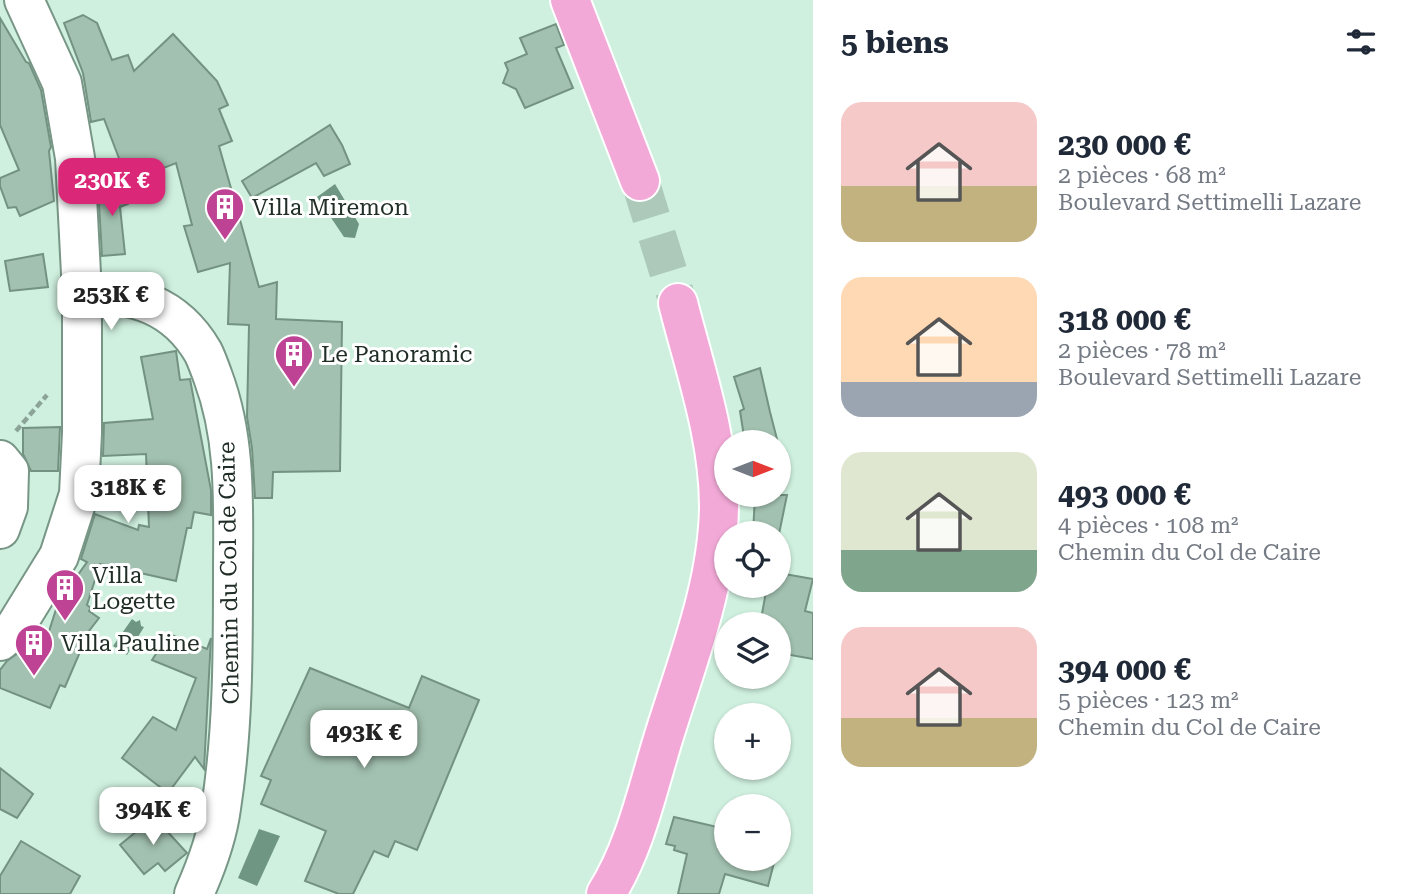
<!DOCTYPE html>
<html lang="fr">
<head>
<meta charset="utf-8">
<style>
  body { margin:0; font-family:"Roboto Serif",serif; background:#f6f6f7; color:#1f2937; height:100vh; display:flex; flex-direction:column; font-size:26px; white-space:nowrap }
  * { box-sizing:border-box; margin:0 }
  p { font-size:23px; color:#747a83 }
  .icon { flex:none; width:38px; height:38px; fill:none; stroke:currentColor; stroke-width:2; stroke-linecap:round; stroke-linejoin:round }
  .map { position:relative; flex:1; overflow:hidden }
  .sheet { display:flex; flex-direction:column; background:#fff; width:595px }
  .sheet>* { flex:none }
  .needle { width:46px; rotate:90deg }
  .controls { position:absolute; left:714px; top:430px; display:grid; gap:14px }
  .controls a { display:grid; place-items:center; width:77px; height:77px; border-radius:50%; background:#fff; box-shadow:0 2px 5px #0004; font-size:35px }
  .price { position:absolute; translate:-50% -60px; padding:0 16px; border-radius:14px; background:#fff; color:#222; font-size:23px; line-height:46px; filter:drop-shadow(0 2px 4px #0008) }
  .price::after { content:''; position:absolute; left:50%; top:42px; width:21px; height:16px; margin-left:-10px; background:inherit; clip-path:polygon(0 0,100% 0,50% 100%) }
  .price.selected { background:#db2777; color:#fff }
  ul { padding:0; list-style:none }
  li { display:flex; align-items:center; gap:21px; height:175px; padding:0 28px }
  li span { display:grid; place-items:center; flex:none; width:196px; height:140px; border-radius:21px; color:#555 }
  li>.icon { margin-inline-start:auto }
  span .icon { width:84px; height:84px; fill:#fffc; stroke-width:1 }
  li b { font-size:30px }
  h2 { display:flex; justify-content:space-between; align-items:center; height:84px; padding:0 28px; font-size:30px }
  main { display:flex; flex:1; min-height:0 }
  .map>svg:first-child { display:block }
  .water { fill:#6f9682 }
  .building { fill:#a2c1b0; stroke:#749282; stroke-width:2 }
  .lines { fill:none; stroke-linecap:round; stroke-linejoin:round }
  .major-tunnel { stroke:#acc9ba; stroke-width:38; stroke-dasharray:38 19; stroke-linecap:butt }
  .minor-casing { stroke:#789686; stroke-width:42 }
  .major-casing { stroke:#fff; stroke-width:42 }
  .path { stroke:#8ba497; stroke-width:4.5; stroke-dasharray:7 3.5; stroke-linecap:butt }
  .minor { stroke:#fff; stroke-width:38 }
  .major { stroke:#f2a9d7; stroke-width:38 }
  .labels { text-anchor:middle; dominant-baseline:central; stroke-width:6; stroke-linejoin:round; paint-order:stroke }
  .poi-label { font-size:23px; fill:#212e27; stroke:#fff; text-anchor:start }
  .street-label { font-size:23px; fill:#212e27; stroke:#fff }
</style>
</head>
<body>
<main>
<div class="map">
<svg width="813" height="894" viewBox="0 0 813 894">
  <rect width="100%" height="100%" fill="#cff0df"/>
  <g class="water">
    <path d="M335 184 359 224 355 238 344 237 317 197Z"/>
    <path d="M132 619 136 622 140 620 141 626 144 627 127 655 113 646Z"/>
    <path d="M259 829 280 836 257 886 238 878Z"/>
  </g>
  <g class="building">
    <path d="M83 15 97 23 112 60 128 55 134 71 173 34 217 81 228 105 219 109 232 141 219 146 259 287 277 282 276 319 342 322 340 471 273 472 272 498H255L252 448 247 417 249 325 228 324 230 263 198 272 184 226 192 225 176 163 128 182 104 119 91 122 83 73 64 23Z"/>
    <path d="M0 18 26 62 29 63 41 90 51 147 49 151 54 201 20 216 16 207 8 208 0 186V178L19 170 0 125Z"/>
    <path d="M556 24 564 45 556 48 573 88 525 108 516 89 503 83 508 70 505 63 527 54 520 38Z"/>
    <path d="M330 125 342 145 350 164 324 176 316 163 252 198 242 181Z"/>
    <path d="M118 178 128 204 120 207 125 254 102 256 98 186Z"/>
    <path d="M43 254 48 287 10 291 5 261Z"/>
    <path d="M176 351 180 380 190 379 211 490V515L194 512 191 528H187L176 581 100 564 87 605 91 608 89 611 99 618 89 631 65 687 60 685 50 708 0 688V670L7 661 29 645 36 634 35 665 38 666 58 603 87 562 81 559 95 514 138 530 139 525 149 527 146 454 103 456 104 423 153 419 141 357Z"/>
    <path d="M760 368 770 412 778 443H745L740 411 744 409 734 377Z"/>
    <path d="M60 427 58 471H31L23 454V428Z"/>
    <path d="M755 495H787L779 534H753Z"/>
    <path d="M779 573 813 579 805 611 813 613V659L779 653V625H760L767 586H779Z"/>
    <path d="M169 634 207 649 211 638 204 769 195 757 168 793 122 758 153 717 176 730 196 678 152 660Z"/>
    <path d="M310 668 409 708 422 676 479 700 417 850 395 841 388 857 374 851 353 894H339L305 881 326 831 261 804 271 780 261 776Z"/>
    <path d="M0 768 33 794 17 818 0 809Z"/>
    <path d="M154 817 187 853 165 871 158 863 144 874 120 845Z"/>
    <path d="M674 817 726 829V859H775L768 886 725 874 719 894H678L687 854 674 850 675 846 666 844Z"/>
    <path d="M21 841 80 876 70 894H0V876Z"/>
  </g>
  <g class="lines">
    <path class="major-tunnel" d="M640 181 678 303"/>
    <g class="minor-casing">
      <g id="minor">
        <path d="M82 293C133 293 175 304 203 352 207 360 210 369 213 377 237 441 233 508 233 576 233 654 233 731 221 808 217 838 206 867 194 894"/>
        <path d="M0 460 9 471 8 507 0 529"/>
        <path d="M0 641 14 629 59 556 79 494 82 433V293L75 158 62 83 24 0"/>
      </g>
    </g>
    <g class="major-casing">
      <g id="major">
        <path d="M570 0 640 181"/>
        <path d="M606 894C635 848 647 791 663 739 686 664 718 586 719 507 719 437 695 370 678 303"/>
      </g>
    </g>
    <path class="path" d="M16 431 47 395"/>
    <use href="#minor" class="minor"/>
    <use href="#major" class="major"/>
  </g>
  <defs>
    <g id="building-pin" transform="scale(2.0125)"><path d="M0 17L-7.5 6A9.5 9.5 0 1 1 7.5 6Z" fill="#be4394" stroke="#fff"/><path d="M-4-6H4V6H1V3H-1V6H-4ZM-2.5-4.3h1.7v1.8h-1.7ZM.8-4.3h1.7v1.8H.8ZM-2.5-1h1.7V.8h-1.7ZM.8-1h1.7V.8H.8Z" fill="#fff"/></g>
  </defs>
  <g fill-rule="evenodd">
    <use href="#building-pin" x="225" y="207"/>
    <use href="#building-pin" x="294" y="354"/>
    <use href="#building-pin" x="65" y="588"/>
    <use href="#building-pin" x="34" y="643"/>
  </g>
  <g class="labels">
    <g class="poi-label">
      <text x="252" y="207">Villa Miremon</text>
      <text x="321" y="354">Le Panoramic</text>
      <text x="92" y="575">Villa<tspan x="92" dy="26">Logette</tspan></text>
      <text x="61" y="643">Villa Pauline</text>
    </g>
    <g class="street-label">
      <text transform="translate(229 573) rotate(-91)">Chemin du Col de Caire</text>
    </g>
  </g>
</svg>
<div class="controls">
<a><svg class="needle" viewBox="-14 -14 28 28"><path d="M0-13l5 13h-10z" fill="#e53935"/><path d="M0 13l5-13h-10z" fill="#747a83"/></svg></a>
<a><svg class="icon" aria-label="locate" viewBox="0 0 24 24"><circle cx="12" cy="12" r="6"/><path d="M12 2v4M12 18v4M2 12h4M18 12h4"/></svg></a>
<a><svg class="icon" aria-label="layers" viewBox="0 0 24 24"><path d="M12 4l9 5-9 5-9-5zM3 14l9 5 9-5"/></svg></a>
<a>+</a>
<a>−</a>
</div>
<b class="price selected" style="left:112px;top:218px">230K €</b>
<b class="price" style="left:111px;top:332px">253K €</b>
<b class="price" style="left:128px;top:525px">318K €</b>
<b class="price" style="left:364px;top:770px">493K €</b>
<b class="price" style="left:153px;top:847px">394K €</b>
</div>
<section class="sheet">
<h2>5 biens<svg class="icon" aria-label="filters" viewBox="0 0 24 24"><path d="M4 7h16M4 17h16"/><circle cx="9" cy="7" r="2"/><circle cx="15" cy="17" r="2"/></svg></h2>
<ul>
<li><span style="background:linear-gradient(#f6c9c9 60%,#c2b280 0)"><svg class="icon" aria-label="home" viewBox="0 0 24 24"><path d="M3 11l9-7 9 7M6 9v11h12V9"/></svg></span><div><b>230 000 €</b><p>2 pièces · 68 m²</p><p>Boulevard Settimelli Lazare</p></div></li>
<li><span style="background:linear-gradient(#ffd9b3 75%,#9aa5b1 0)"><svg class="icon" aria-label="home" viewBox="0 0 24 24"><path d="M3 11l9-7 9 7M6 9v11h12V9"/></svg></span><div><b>318 000 €</b><p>2 pièces · 78 m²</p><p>Boulevard Settimelli Lazare</p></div></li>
<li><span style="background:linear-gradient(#dfe7d0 70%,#7fa58c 0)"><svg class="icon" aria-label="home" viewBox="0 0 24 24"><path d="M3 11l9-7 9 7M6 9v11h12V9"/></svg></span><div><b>493 000 €</b><p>4 pièces · 108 m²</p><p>Chemin du Col de Caire</p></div></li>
<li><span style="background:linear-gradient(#f6c9c9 65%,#c2b280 0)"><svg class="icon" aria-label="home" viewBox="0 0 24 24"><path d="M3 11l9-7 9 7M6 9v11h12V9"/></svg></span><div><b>394 000 €</b><p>5 pièces · 123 m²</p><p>Chemin du Col de Caire</p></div></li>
</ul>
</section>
</main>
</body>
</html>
